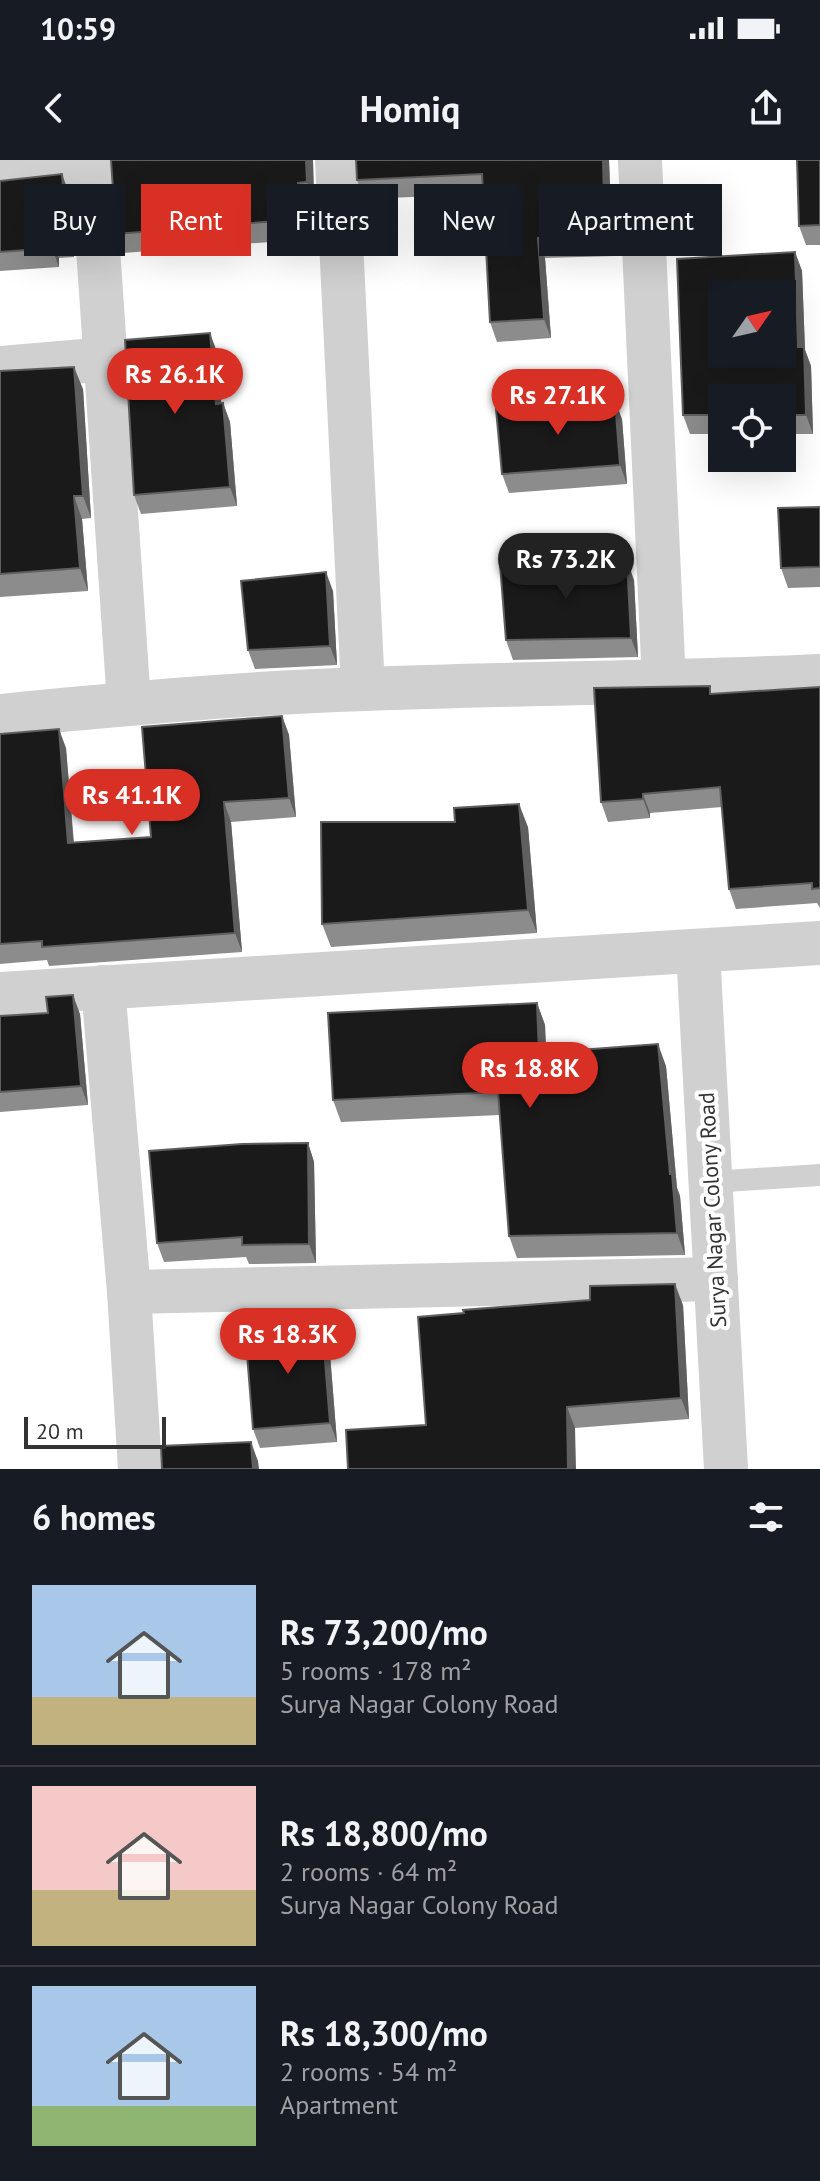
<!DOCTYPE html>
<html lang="en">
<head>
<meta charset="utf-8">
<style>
  body { margin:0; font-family:"PT Sans",sans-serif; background:#20242c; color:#f1f3f6; height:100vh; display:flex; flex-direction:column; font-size:30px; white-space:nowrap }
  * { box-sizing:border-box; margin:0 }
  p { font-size:26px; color:#9ea1a6 }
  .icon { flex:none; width:44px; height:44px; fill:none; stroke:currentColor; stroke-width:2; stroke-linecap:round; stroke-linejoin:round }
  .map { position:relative; height:1309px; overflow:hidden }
  .sheet { display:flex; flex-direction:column; background:#171b24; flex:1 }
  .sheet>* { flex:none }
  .top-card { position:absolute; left:24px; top:24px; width:772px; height:72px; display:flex; gap:16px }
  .needle { width:52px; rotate:56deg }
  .controls { position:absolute; left:708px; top:120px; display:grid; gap:16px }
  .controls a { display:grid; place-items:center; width:88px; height:88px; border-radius:0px; background:#171b24; box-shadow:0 8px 32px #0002; font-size:40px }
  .scale { position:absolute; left:24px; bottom:20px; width:142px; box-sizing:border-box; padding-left:8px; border:4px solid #333; border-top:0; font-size:22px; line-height:28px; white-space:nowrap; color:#333; -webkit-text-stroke:6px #fff; paint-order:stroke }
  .price { position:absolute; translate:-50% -68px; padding:0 18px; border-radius:28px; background:#d93025; color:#fff; font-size:26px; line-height:52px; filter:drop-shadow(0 2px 4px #0008) }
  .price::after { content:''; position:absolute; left:50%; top:48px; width:24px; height:18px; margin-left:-12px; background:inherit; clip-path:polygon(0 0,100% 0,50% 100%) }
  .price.active { background:#222; color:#fff }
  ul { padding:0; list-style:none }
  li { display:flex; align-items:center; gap:24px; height:200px; padding:0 32px }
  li+li { border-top:2px solid #363941 }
  li span { display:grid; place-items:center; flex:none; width:224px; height:160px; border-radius:0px; color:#555 }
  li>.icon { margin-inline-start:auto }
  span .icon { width:96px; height:96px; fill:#fffc; stroke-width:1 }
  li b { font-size:34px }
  h2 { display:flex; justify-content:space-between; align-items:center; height:96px; padding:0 32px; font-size:34px }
  .tag { padding:0 28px; border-radius:0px; background:#171b24; box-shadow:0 8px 32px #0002; font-size:28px; line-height:72px }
  .tag.active { background:#d93025; color:#fff }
  .status { display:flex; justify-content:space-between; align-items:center; height:56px; padding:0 40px; background:#171b24; direction:ltr }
  .status svg { height:22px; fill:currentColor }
  header { display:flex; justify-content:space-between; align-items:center; height:104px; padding:0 32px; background:#171b24; font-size:36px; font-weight:600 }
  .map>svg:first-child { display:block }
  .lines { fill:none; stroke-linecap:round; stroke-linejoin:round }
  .service { stroke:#d0d0d0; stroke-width:22 }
  .minor { stroke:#d0d0d0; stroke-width:44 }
  .wall { fill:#8c8c8c }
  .shaded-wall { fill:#5f5f5f }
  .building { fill:#1a1a1a; stroke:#5f5f5f; stroke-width:2; fill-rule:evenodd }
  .labels { text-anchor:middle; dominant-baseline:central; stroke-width:8; stroke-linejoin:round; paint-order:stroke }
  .street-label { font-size:22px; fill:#333; stroke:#fff }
</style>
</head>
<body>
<div class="status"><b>10:59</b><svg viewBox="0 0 49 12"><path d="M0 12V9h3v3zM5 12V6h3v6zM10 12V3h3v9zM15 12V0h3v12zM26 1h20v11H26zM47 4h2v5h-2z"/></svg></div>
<header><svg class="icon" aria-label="back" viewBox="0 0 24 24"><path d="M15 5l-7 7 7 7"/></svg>Homiq<svg class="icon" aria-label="share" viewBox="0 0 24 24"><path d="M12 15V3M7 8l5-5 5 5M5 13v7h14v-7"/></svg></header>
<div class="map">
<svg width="820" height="1309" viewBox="0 0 820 1309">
  <rect width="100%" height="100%" fill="#fff"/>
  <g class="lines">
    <path class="service" d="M711 1022 820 1015"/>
    <g class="minor">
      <path d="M92 0 129 543"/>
      <path d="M337 0 363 529"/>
      <path d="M640 0 664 523"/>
      <path d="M0 16 93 5"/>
      <path d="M0 208 107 199"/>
      <path d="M0 556C121 544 242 533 364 529 516 523 668 523 820 516"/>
      <path d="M698 791 726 1309"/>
      <path d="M103 827 129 1132 140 1309"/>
      <path d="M0 834 820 783"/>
      <path d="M129 1132 716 1119"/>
    </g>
  </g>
  <g class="wall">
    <path d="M111 0H313L314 41 305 42 309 79 123 93 116 74Z"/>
    <path d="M609 0 611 49 614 58 615 96 545 98 551 178 497 182 490 162 483 34 364 39 357 20Z"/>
    <path d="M820 0V85H806L799 66Z"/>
    <path d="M0 21 69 33 74 97 59 98V107L0 111Z"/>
    <path d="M795 92 802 111 805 190 811 206 813 274H782V238H722V274H690L683 255Z"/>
    <path d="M217 192 221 243H223L230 262 237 346 141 354 134 335Z"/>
    <path d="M0 211 83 229 91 358 82 359 88 431 0 437Z"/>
    <path d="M622 259 627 324 509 333 502 314Z"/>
    <path d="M820 347V427L788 428 781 408Z"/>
    <path d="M564 405 634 420 638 497 513 500 506 480Z"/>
    <path d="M333 431 337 505 255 509 248 490Z"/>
    <path d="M820 527V748L817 743 736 749 729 729 722 647 650 653V658L608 662 601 642 713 534Z"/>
    <path d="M282 556 289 575 296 657 231 662 242 792 49 806 47 800 0 804V574L66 588 74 682 151 677Z"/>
    <path d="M528 667 537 773 331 787 322 764Z"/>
    <path d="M537 843 545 865 546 892 666 906 677 1028 680 1036 685 1095 517 1098 509 1076 500 955 341 962 333 940Z"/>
    <path d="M80 854 88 945 0 952V856Z"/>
    <path d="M308 983 314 1002 316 1103 249 1104 246 1097 164 1102 157 1083Z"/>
    <path d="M683 1145 689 1259 575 1268 426 1265Z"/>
    <path d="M329 1182 337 1282 260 1288 253 1269Z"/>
  </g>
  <g class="shaded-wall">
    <path d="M306 0H313L314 41 307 22Z"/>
    <path d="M603 0H609L611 49 614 58 615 96 608 76 604 39Z"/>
    <path d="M62 14 69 33 74 97 67 78Z"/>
    <path d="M298 23 305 42 309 79 302 59Z"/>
    <path d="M538 78 545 98 551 178 544 159Z"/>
    <path d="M52 79 59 98V107L52 88Z"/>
    <path d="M795 92 802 111 805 190 811 206 813 274 806 255 798 187Z"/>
    <path d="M210 173 217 192 223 263 216 244Z"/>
    <path d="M74 207 83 229 91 358 83 336Z"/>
    <path d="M615 240 622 259 627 324 620 305Z"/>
    <path d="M223 243 230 262 237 346 230 327Z"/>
    <path d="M74 336 82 359 88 431 80 408Z"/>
    <path d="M627 400 634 420 638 497 631 478Z"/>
    <path d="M326 412 333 431 337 505 330 486Z"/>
    <path d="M282 556 289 575 296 657 289 638Z"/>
    <path d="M59 569 66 588 75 702 68 683Z"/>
    <path d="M643 634 650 653V658L643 639Z"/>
    <path d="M224 642 231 662 242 792 235 773Z"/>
    <path d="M519 644 528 667 537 773 528 750Z"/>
    <path d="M73 835 80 854 88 945 81 926Z"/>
    <path d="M537 843 545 865 547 915 539 893Z"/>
    <path d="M658 884 666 906 677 1028 680 1036 685 1095 677 1073Z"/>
    <path d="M308 983 314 1002 316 1103 309 1084Z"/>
    <path d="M675 1124 683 1145 689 1259 681 1238Z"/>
    <path d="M322 1163 329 1182 337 1282 330 1263Z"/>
    <path d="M567 1247 575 1268 576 1309H568Z"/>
    <path d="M251 1282 258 1301 259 1309H253Z"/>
  </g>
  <g class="building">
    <path d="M111 0H306L307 22 298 23 302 59 116 74Z"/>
    <path d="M356 0H603L604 39H607L608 76 538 78 544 159 490 162 482 14 357 20Z"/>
    <path d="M797 0H820V65L799 66Z"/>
    <path d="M62 14 67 78 52 79V88L0 92V21Z"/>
    <path d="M795 92 798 187H804L806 255H782V238H722V255H683L677 99ZM722 134H782V194H722Z"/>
    <path d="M210 173 216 244 223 243 230 327 134 335 125 180Z"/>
    <path d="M74 207 83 336H74L80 408 0 414V211Z"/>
    <path d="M615 240 620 305 502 314 496 249Z"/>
    <path d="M820 347V407L781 408 778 348Z"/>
    <path d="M562 400V405L627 400 631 478 506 480 500 404Z"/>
    <path d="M326 412 330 486 248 490 241 421Z"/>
    <path d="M710 526V534L820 527V728L812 729V723L729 729 720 627 643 634V639L601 642 594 528Z"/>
    <path d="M282 556 289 638 224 642 235 773 42 787V781L0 784V574L59 569 68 683 151 677 142 567Z"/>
    <path d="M519 644 528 750 322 764 321 662H455L454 648Z"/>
    <path d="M73 835 81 926 0 932V856L48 853 46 837Z"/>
    <path d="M537 843 539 893 658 884 670 1014H672L677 1073 509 1076 498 932 333 940 328 853Z"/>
    <path d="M308 983 309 1084 242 1085V1077L157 1083 149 991 242 984Z"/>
    <path d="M675 1124 681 1238 567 1247 568 1309H348L346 1270 426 1265 418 1157 464 1153 463 1150 590 1140V1126Z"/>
    <path d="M322 1163 330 1263 253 1269 245 1169Z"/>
    <path d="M251 1282 253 1309H162L161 1286Z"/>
  </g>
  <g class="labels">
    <g class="street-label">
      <text transform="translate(712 1050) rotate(-93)">Surya Nagar Colony Road</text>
    </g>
  </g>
</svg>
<div class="controls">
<a><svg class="needle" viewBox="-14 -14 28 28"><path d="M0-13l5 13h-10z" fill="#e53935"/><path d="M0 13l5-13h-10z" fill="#9ea1a6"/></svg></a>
<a><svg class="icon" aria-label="locate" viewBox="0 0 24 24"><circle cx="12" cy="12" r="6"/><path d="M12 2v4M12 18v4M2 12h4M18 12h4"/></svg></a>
</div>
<div class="scale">20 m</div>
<b class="price" style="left:175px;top:256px">Rs 26.1K</b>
<b class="price" style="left:558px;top:277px">Rs 27.1K</b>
<b class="price active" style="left:566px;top:441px">Rs 73.2K</b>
<b class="price" style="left:132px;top:677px">Rs 41.1K</b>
<b class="price" style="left:530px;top:950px">Rs 18.8K</b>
<b class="price" style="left:288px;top:1216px">Rs 18.3K</b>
<div class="top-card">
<a class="tag">Buy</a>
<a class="tag active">Rent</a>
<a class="tag">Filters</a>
<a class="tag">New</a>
<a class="tag">Apartment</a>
</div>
</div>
<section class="sheet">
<h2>6 homes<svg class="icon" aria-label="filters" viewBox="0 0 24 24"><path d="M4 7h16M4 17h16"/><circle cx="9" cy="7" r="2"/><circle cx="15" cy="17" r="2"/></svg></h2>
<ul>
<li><span style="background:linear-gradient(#a9c7e8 70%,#c2b280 0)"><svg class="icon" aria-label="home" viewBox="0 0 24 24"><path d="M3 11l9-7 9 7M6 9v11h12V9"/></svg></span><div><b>Rs 73,200/mo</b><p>5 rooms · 178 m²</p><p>Surya Nagar Colony Road</p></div></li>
<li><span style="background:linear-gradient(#f6c9c9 65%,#c2b280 0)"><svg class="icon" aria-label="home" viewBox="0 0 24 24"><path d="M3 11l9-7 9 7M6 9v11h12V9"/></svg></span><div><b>Rs 18,800/mo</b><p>2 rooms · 64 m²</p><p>Surya Nagar Colony Road</p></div></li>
<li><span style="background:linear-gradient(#a9c7e8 75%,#8fb573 0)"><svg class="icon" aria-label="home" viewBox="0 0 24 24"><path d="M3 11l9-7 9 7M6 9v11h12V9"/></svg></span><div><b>Rs 18,300/mo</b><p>2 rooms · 54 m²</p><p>Apartment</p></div></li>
</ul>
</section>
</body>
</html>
